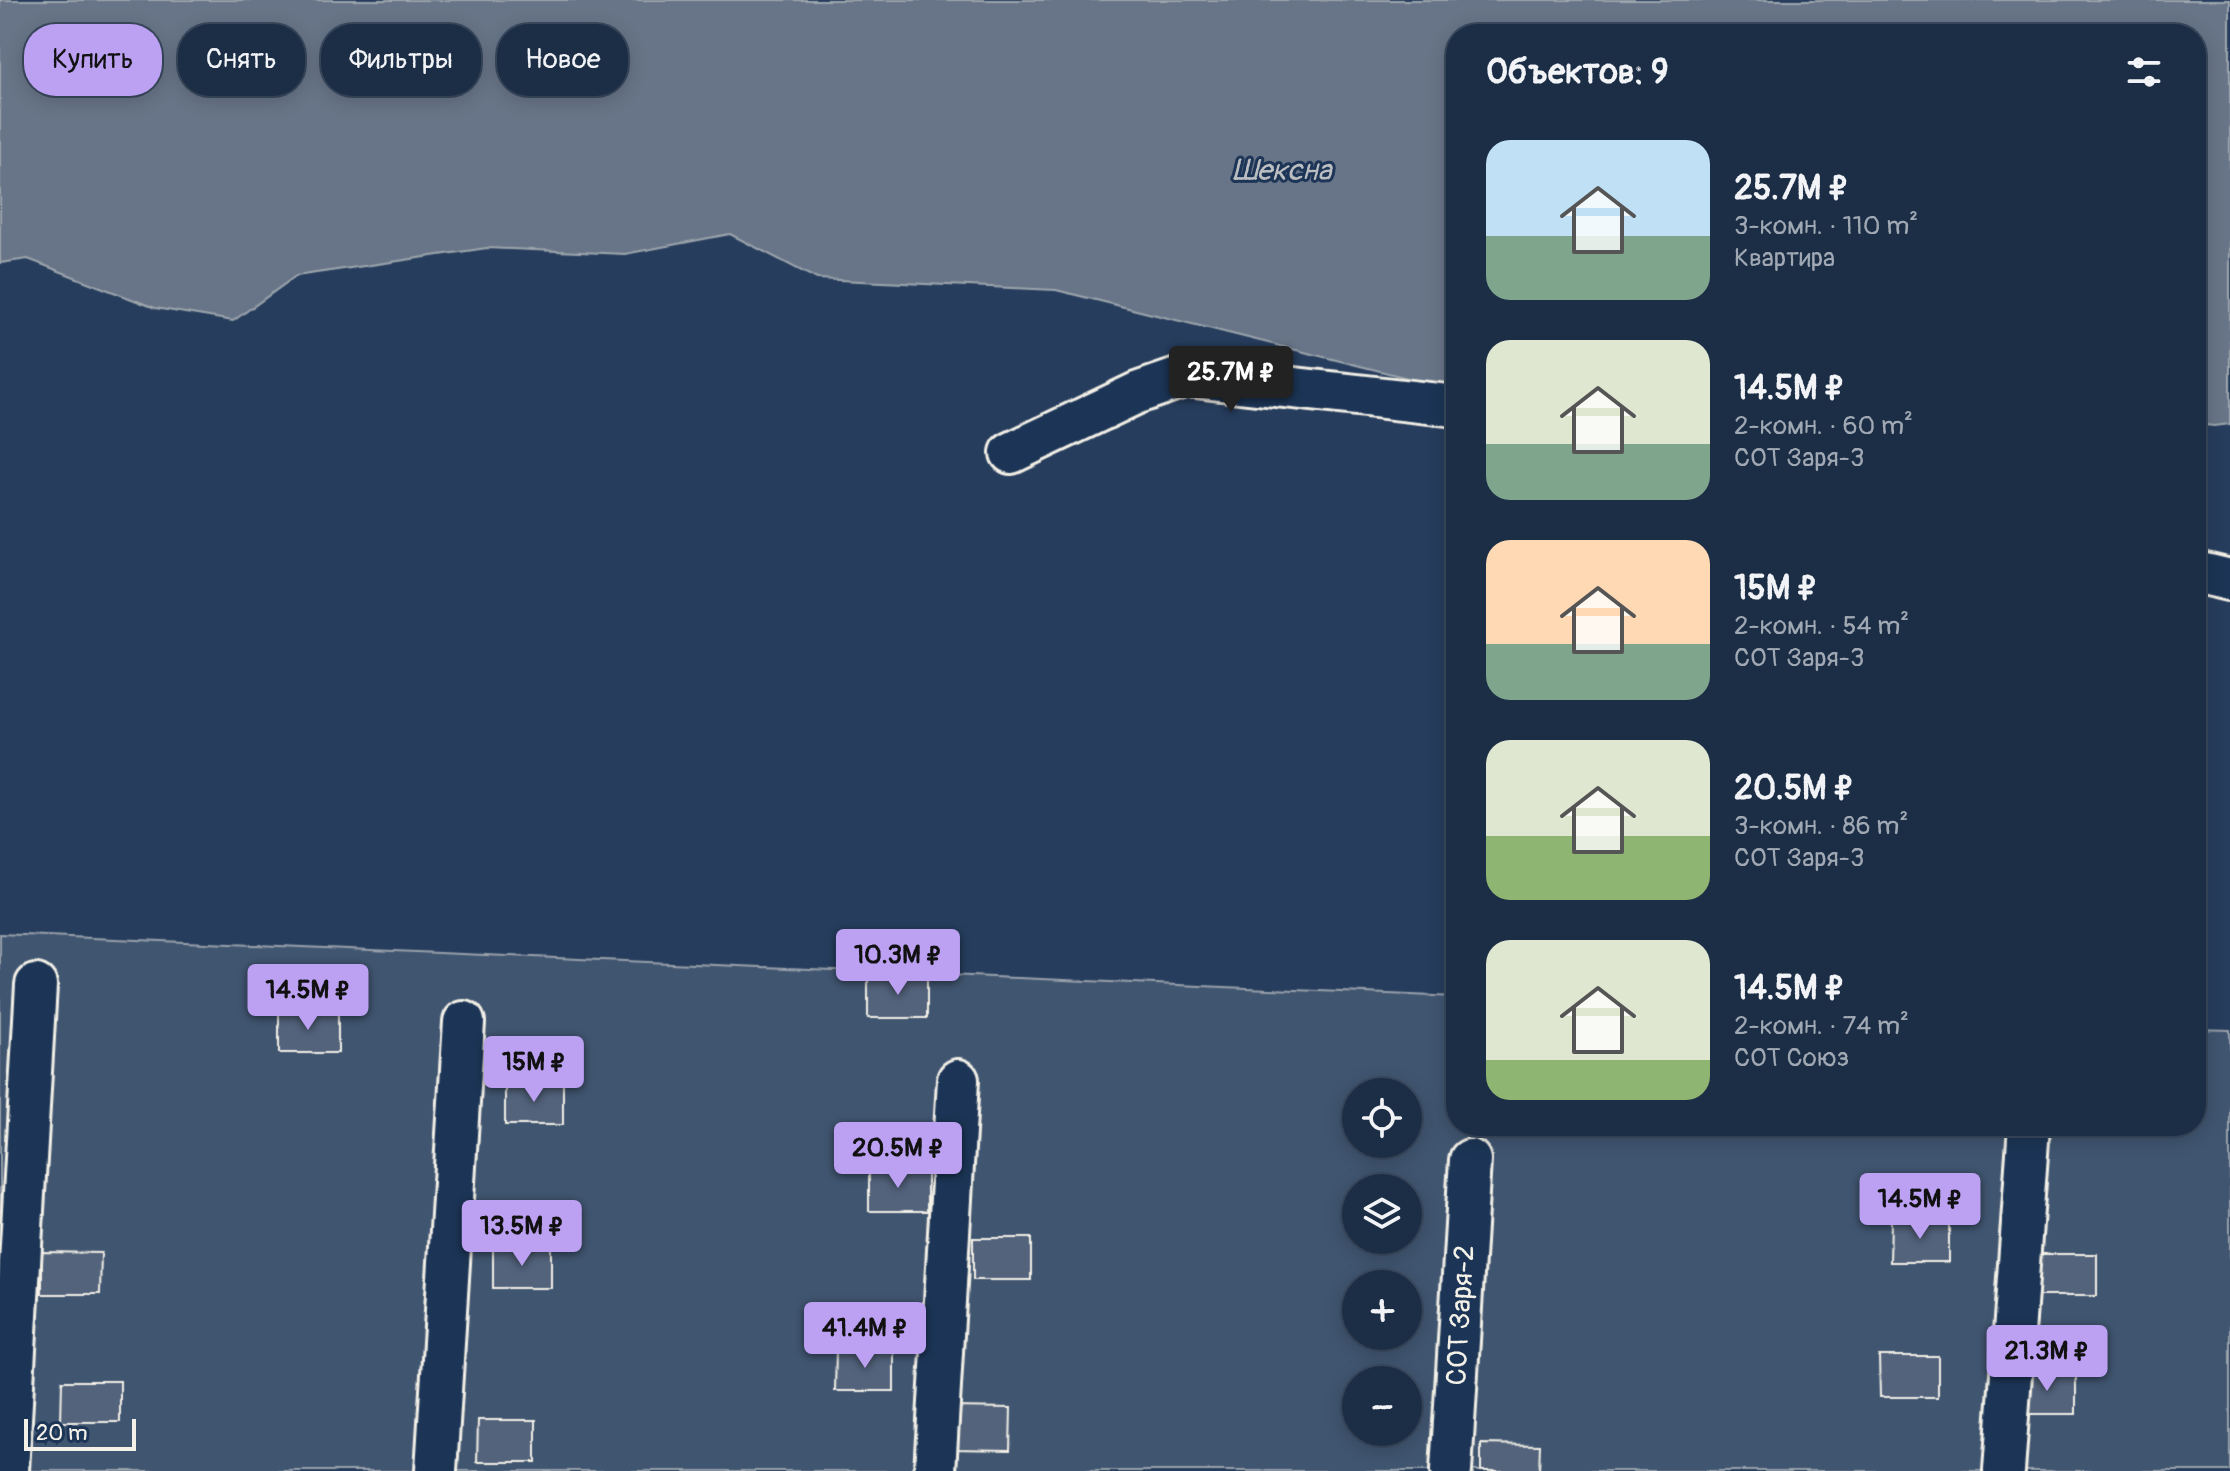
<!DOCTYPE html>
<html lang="ru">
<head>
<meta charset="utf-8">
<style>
  body { margin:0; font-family:Pangolin,sans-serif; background:#25364d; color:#f1f3f6; height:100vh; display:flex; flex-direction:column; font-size:30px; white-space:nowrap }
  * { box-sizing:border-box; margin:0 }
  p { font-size:26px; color:#a0a8b3 }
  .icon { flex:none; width:44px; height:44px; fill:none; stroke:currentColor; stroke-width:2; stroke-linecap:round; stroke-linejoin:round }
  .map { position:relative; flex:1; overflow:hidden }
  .side { position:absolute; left:1446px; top:24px; width:760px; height:1112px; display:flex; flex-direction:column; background:#1c2e46; border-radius:32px; box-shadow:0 4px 20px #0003,0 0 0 2px #3a4a5f }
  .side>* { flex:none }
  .top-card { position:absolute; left:24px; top:24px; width:760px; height:72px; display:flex; gap:16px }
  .tools { position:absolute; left:1342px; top:1078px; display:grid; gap:16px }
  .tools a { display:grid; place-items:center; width:80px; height:80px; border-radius:50%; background:#1c2e46; box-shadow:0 4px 20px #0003,0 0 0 2px #3a4a5f; font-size:40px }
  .scale { position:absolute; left:24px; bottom:20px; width:112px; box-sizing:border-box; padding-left:8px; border:4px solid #f4f1e8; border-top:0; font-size:22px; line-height:28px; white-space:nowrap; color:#f4f1e8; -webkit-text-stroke:6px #1d3557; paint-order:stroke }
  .price { position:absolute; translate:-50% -68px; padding:0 18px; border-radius:8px; background:#bca0f2; color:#111; font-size:26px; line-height:52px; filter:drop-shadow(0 2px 4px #0008) }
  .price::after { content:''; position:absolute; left:50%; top:48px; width:24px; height:18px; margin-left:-12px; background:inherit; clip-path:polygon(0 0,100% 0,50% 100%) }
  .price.current { background:#222; color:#fff }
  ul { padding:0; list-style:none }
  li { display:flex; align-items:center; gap:24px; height:200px; padding:0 40px }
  li span { display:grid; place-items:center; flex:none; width:224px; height:160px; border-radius:24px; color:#555 }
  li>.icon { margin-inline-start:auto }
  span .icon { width:96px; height:96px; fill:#fffc; stroke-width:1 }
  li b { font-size:34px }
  h2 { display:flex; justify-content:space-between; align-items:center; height:96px; padding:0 40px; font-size:34px }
  .tag { padding:0 28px; border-radius:32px; background:#1c2e46; box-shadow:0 4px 20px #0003,0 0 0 2px #3a4a5f; font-size:28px; line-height:72px }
  .tag.current { background:#bca0f2; color:#111 }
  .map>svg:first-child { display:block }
  .green { fill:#40546f; stroke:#9aa2ac; stroke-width:2; fill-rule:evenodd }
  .water { fill:#677588; stroke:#9fa7ae; stroke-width:2 }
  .building { fill:#52647b; stroke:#f4f1e8; stroke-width:2 }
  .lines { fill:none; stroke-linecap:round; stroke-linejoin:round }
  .street-casing { stroke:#f4f1e8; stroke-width:46 }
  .street { stroke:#1d3557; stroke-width:40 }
  .labels { text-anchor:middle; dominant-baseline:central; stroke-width:6; stroke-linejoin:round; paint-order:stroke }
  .street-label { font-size:28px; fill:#f4f1e8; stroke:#1d3557 }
  .water-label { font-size:30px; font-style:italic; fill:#bcbfc2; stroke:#1d3557 }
</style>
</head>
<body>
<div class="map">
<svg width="2230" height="1471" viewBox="0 0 2230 1471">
  <rect width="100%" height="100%" fill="#263d5d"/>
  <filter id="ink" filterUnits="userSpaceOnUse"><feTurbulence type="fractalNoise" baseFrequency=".0125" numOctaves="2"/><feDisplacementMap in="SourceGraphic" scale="16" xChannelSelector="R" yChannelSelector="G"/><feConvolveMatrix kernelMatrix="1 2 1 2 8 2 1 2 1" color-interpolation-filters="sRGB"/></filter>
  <g filter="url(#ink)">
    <path class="green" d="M0 934 1456 997V1126H2196V1029L2230 1030V1471H0ZM1356 1092H1408V1144H1356ZM1356 1188H1408V1240H1356ZM1356 1284H1408V1336H1356ZM1356 1380H1408V1432H1356Z"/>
    <path class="water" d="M0 0H2230V424L2214 426 2196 424V34H1456V390L1056 290 817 279 730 234 625 254 487 248 296 276 233 321 155 308 28 259 0 263Z"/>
    <g class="building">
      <rect x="868" y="976" width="59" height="42"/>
      <path d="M279 1011 338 1012V1053H279Z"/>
      <rect x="505" y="1083" width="58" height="42"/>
      <rect x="2039" y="1126" width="59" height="6"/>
      <rect x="869" y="1169" width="58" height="42"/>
      <path d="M1891 1220H1949V1262H1890Z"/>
      <rect x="973" y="1238" width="58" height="42"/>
      <rect x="493" y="1247" width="58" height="41"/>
      <path d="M42 1252 101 1253 100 1294H42Z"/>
      <path d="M2039 1254H2097V1296H2038Z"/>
      <path d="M836 1349H894V1391H835Z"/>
      <path d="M1879 1356H1938V1397H1880Z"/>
      <rect x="2018" y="1372" width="58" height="42"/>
      <path d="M62 1381H120V1422H61Z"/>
      <path d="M952 1407 1011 1408 1010 1450 952 1449Z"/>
      <path d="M478 1420H536V1462H477Z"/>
      <path d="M1481 1444 1540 1445 1539 1471H1481Z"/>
    </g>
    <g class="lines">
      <g class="street-casing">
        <g id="street">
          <path d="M1011 453 1137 393 1186 376 1456 406"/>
          <path d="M2196 572 2230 580"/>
          <path d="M8 1471 36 985"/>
          <path d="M436 1471 464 1022"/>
          <path d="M935 1471 958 1080"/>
          <path id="s1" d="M1451 1471 1470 1160"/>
          <path d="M2004 1471 2029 1126"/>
        </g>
      </g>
      <use href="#street" class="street"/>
    </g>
  </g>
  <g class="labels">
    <g class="street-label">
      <text stroke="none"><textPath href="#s1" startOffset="156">СОТ Заря-2</textPath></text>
    </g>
    <g class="water-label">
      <text x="1282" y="170">Шексна</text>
    </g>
  </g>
</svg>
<div class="tools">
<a><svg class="icon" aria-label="locate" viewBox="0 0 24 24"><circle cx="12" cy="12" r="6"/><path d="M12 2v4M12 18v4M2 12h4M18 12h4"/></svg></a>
<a><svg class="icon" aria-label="layers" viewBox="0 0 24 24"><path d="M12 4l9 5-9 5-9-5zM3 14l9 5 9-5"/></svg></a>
<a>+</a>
<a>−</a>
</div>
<div class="scale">20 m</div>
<b class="price current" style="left:1231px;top:414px">25.7M ₽</b>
<b class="price" style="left:898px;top:997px">10.3M ₽</b>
<b class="price" style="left:308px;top:1032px">14.5M ₽</b>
<b class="price" style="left:534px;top:1104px">15M ₽</b>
<b class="price" style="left:898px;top:1190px">20.5M ₽</b>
<b class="price" style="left:1920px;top:1241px">14.5M ₽</b>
<b class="price" style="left:522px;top:1268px">13.5M ₽</b>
<b class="price" style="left:865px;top:1370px">41.4M ₽</b>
<b class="price" style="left:2047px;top:1393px">21.3M ₽</b>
<div class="top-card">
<a class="tag current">Купить</a>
<a class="tag">Снять</a>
<a class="tag">Фильтры</a>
<a class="tag">Новое</a>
</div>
<section class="side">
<h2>Объектов: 9<svg class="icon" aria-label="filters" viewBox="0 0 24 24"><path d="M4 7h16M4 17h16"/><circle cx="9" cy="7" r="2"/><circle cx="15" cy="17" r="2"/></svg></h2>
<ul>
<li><span style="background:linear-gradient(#bfe0f5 60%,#7fa58c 0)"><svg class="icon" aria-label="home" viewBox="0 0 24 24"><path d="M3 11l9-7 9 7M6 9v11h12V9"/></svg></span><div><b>25.7M ₽</b><p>3-комн. · 110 m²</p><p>Квартира</p></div></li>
<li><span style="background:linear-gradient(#dfe7d0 65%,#7fa58c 0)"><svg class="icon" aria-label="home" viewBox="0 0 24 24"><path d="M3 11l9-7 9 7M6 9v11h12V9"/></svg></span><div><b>14.5M ₽</b><p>2-комн. · 60 m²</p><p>СОТ Заря-3</p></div></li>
<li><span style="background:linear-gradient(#ffd9b3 65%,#7fa58c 0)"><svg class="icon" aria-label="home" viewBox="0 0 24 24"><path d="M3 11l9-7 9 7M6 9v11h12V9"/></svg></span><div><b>15M ₽</b><p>2-комн. · 54 m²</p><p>СОТ Заря-3</p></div></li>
<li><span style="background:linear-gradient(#dfe7d0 60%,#8fb573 0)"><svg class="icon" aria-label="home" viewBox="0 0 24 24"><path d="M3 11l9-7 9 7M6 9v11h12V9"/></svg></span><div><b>20.5M ₽</b><p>3-комн. · 86 m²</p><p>СОТ Заря-3</p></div></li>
<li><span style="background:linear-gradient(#dfe7d0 75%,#8fb573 0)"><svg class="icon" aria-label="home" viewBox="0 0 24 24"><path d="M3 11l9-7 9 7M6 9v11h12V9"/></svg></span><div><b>14.5M ₽</b><p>2-комн. · 74 m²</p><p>СОТ Союз</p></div></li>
</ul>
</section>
</div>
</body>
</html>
